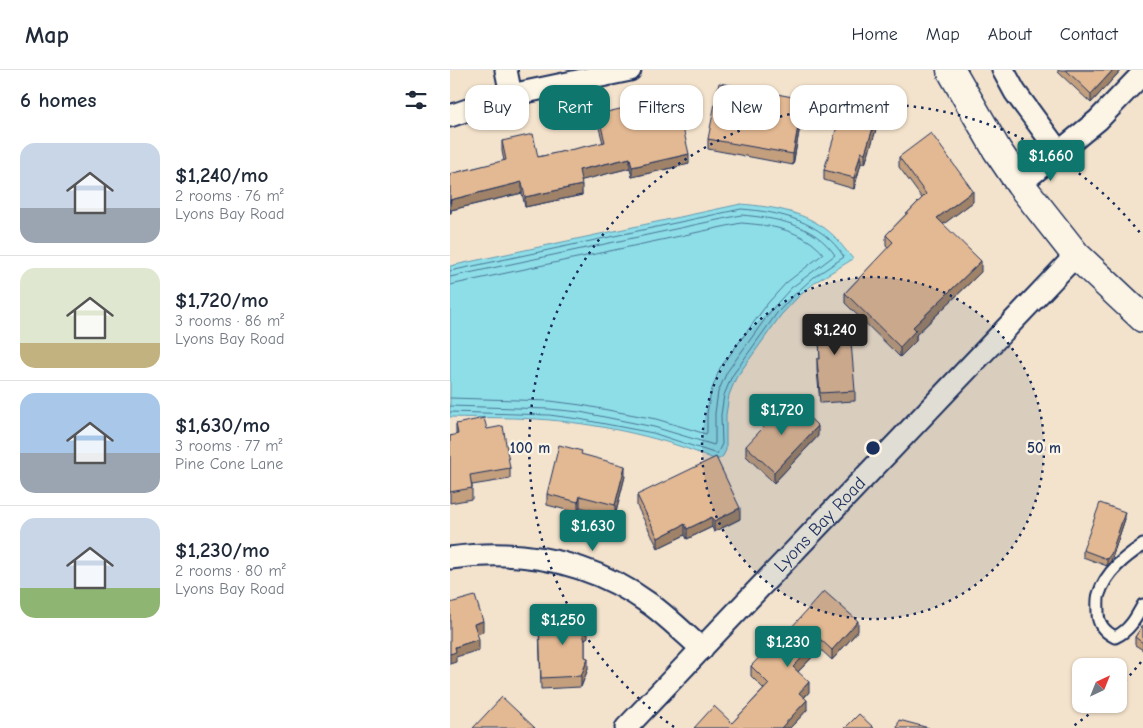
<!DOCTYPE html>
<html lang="en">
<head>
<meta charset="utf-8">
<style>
  body { margin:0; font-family:"Comic Neue",sans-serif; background:#f2f2f3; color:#1f2937; height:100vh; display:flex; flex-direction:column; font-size:19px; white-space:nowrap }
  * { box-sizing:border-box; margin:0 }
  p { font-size:16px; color:#747a83 }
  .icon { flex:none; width:28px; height:28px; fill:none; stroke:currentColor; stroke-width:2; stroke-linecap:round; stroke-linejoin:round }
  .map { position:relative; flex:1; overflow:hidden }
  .side { display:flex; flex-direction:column; background:#fff; width:450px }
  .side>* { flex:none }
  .top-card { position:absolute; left:15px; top:15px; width:475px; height:45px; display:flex; gap:10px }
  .needle { width:32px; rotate:43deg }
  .controls { position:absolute; left:622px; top:588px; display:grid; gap:10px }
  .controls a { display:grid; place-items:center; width:55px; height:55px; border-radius:10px; background:#fff; box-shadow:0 1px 4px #0004; font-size:25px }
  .price { position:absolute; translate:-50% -42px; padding:0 11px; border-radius:5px; background:#0f766e; color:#fff; font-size:16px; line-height:32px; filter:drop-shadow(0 1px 2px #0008) }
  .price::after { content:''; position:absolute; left:50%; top:30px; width:15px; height:11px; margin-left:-8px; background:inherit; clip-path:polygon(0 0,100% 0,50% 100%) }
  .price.current { background:#222; color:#fff }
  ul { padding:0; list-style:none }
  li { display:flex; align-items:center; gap:15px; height:125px; padding:0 20px }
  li+li { border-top:1px solid #e0e1e3 }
  li span { display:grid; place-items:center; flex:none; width:140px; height:100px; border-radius:15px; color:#555 }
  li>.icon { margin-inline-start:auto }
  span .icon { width:60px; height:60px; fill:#fffc; stroke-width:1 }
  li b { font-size:21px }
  h2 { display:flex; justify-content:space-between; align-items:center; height:60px; padding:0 20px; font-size:21px }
  .chip { padding:0 18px; border-radius:15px; background:#fff; box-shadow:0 1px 4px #0004; font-size:18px; line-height:45px }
  .chip.current { background:#0f766e; color:#fff }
  header { display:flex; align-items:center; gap:30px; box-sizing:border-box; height:70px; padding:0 25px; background:#fff; border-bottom:1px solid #e0e1e3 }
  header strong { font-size:24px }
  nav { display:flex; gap:28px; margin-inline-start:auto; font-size:18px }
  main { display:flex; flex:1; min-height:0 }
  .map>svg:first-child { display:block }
  .water { fill:#8edee8; stroke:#6098b1 }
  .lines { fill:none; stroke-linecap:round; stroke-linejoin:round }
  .shore { stroke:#497595; stroke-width:1 }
  .service-casing { stroke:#1b2f5e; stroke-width:15 }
  .minor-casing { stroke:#1b2f5e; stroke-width:25 }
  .tertiary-casing { stroke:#1b2f5e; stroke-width:31 }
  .service { stroke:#fcf5e5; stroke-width:11 }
  .minor { stroke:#fcf5e5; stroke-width:21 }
  .tertiary { stroke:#fcf5e5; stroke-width:28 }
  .wall { fill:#c39f7e; stroke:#1b2f5e }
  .shaded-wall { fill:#9f8267; stroke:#1b2f5e }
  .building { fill:#e3b993; stroke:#1b2f5e }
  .ring { fill:none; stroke:#1b2f5e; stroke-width:2.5; stroke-dasharray:2.5 5 }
  .labels { text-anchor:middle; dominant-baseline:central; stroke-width:4.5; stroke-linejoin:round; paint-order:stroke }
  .street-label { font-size:18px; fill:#1b2f5e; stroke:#fcf5e5 }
  .centre { fill:#1b2f5e; stroke:#fcf5e5; stroke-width:2.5 }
  .ring-label { font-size:15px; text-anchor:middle; font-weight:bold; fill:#1b2f5e; stroke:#fcf5e5; stroke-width:4.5; stroke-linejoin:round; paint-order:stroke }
</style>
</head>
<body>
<header>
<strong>Map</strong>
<nav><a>Home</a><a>Map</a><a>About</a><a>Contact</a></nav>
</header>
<main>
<section class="side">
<h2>6 homes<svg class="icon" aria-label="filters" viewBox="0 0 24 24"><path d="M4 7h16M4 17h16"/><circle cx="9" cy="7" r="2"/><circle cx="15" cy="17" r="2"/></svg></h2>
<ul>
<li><span style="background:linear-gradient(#c9d6e8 65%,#9aa5b1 0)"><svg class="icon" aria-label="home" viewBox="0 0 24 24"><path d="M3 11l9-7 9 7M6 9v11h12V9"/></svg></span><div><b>$1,240/mo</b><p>2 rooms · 76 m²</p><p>Lyons Bay Road</p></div></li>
<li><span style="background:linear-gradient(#dfe7d0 75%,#c2b280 0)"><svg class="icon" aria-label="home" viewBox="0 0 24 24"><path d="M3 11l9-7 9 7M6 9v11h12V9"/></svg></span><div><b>$1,720/mo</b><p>3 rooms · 86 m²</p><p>Lyons Bay Road</p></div></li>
<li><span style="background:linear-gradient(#a9c7e8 60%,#9aa5b1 0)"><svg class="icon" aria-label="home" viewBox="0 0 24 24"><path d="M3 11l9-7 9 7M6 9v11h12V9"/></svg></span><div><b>$1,630/mo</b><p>3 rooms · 77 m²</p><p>Pine Cone Lane</p></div></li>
<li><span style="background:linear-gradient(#c9d6e8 70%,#8fb573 0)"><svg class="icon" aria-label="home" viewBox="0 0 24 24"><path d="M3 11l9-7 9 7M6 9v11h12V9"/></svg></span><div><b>$1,230/mo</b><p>2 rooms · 80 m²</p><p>Lyons Bay Road</p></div></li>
</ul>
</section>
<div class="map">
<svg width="693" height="658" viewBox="0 0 693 658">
  <rect width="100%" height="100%" fill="#f4e3cc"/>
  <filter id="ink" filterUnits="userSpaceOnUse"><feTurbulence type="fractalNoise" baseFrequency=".02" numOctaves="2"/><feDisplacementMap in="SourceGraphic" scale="10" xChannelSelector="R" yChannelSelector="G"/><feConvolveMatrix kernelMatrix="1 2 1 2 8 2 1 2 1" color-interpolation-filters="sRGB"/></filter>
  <g filter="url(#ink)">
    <path class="water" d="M291 134C324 137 360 142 385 167 391 174 397 182 403 189L367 211 348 227 331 245 286 308 279 325 276 345V380L273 386 269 389H264C215 368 154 355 100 350 67 347 33 348 0 347V196Z"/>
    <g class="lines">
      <g class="shore">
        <path d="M0 201 291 139C330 142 372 151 394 187L364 207 345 224 327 243 282 306 274 325 271 345 272 374 267 384 203 363 129 349 99 345 0 342"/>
        <path d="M0 207 291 145C325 148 364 154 385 185L341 218 323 238 277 302 268 322 265 343V373L264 375 204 357 130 342 99 339 0 336"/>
        <path d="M0 215 291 153C317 155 340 158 362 173 366 177 370 179 373 184L336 213 318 233 270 298 261 322 257 343V362L256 364 206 349 131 335 100 331 0 328"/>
      </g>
      <g class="service-casing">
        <path id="service" d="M693 475C675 487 656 502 649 524 647 529 648 537 648 543 648 555 655 562 665 567 679 561 686 548 693 535"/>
      </g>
      <g class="minor-casing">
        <g id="minor">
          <path d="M56 0 61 25"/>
          <path d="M553 0 565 22 609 82"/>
          <path d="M0 46 61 25 180 0"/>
          <path d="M570 114 648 50 693 3"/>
          <path d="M0 488C72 478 140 491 200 534 218 547 235 564 252 579"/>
          <path id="s1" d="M176 658 626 185"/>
        </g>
      </g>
      <g class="tertiary-casing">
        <path id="tertiary" d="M501 0 547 80 570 114 626 185 693 248"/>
      </g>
      <use href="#service" class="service"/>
      <use href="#minor" class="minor"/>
      <use href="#tertiary" class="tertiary"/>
    </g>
    <g class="wall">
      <path d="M608 0H671L641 33 608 2Z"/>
      <path d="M353 40 343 95 258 79V69Z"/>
      <path d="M189 41 239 94 182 107 180 98 131 110 132 125 75 137 72 123 1 140V143H0V104L54 91 52 81V71L88 87 153 73 148 54V44Z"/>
      <path d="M418 45 417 46 426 60 415 94 411 93 404 119 374 110V100Z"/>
      <path d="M449 87 523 132 493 154 531 202 466 265V271L450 287 395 233V223L438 178 436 176V165L472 128 449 97Z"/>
      <path d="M368 249 405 321V331L370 333 367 300V289H370Z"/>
      <path d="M6 354 37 359 60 398V409L22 415V429L0 433V366L6 365Z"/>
      <path d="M368 366 324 413 296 386V376Z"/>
      <path d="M132 385 175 406 165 446 130 437 128 443 97 435V424Z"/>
      <path d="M187 425 290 449 264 462 262 457 237 469 235 465 208 478 187 436Z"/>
      <path d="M675 449 661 491 657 496 633 487V480Z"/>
      <path d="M693 555V580L685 575V567Z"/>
      <path d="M89 559 138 567 135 569V587L138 599 131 617 91 619Z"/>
      <path d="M408 561 382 590 370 579 348 602 359 622 354 628 357 640 340 658H244L282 653 314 619 301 606V596L323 578Z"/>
    </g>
    <g class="shaded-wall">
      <path d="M663 0H671L641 33V24Z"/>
      <path d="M353 29V40L343 95V84Z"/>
      <path d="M418 34V45L414 56V46Z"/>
      <path d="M426 49V60L415 94V83Z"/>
      <path d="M411 82V93L404 119V108Z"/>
      <path d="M239 84V94L182 107V97Z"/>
      <path d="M180 88V98L129 111V100Z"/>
      <path d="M72 112V123L1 140V143H0V130Z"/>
      <path d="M132 115V125L75 137V127Z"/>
      <path d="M523 121V132L487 159V148Z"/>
      <path d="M531 191V202L466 265V271L450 287V277L463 257Z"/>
      <path d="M368 356V366L324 413V402Z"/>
      <path d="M175 396V406L165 446V435Z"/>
      <path d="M130 426V437L128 443V432Z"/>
      <path d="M290 438V449L264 462V451Z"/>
      <path d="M675 442V449L661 491 657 496V489Z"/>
      <path d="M262 447V457L237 469V459Z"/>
      <path d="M235 454V465L208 478V468Z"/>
      <path d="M33 551V562L24 565V554Z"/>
      <path d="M408 551V561L382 590V580Z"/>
      <path d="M138 556V567L132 571V560Z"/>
      <path d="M29 569V580L6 587V592L0 594V584L5 577Z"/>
      <path d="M370 569V579L343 607V597Z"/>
      <path d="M138 588V599L131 617V606Z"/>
      <path d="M359 612V622L349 633V623Z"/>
      <path d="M357 630V640L340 658H331Z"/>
    </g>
    <g class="building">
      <path d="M616 0H663L641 24Z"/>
      <path d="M269 13 353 29 343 84 258 69Z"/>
      <path d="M396 27 418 34 414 46 426 49 415 83 411 82 404 108 374 100Z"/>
      <path d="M227 32 239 84 182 97 180 88 129 100 132 115 75 127 72 112 0 130 1 133H0V104L56 90 52 71 83 64 88 87 155 72 148 44 188 35 189 41Z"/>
      <path d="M481 63 523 121 487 148 531 191 463 257 466 260 450 277 395 223 443 172 436 165 476 124 449 87Z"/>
      <path d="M399 247 405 321 370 323 367 289H370L368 249Z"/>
      <path d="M340 329 368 356 324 402 296 376Z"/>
      <path d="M34 348 37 359 53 356 60 398 20 405 22 418 0 422V366L8 364 6 354Z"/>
      <path d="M109 375 132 381 131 384 175 396 165 435 130 426 128 432 97 424Z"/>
      <path d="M266 387 290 438 264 451 262 447 237 459 235 454 208 468 187 425Z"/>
      <path d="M650 433 675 442 661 484 657 489 633 480Z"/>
      <path d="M374 521 408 551 382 580 370 569 343 597 359 612 349 623 357 630 331 658H244L264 636 282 653 319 614 301 596 320 576 323 578Z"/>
      <path d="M25 526 33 551 24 554 29 569 5 577 6 582 0 584V533Z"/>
      <path d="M126 540 138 556 132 560 135 571V587L138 588 131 606 91 608 89 548H113Z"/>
      <path d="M693 555V573L685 567Z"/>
      <path d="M52 627 85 658H23Z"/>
      <path d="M409 644 424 658H395Z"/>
      <path d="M449 650 479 658H447Z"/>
    </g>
  </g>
  <circle cx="423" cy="378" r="171" fill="#1b2f5e" fill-opacity=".12"/>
  <g class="ring">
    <circle cx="423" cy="378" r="171"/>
    <path d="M691 592A343 343 0 0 1 670 616M650 635A343 343 0 0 1 622 657M224 657A343 343 0 1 1 691 164"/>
  </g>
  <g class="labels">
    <g class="street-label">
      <text stroke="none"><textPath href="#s1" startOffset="281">Lyons Bay Road</textPath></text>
    </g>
  </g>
  <circle cx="423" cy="378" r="8" class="centre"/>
  <g class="ring-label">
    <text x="594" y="383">50 m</text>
    <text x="80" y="383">100 m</text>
  </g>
</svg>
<div class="controls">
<a><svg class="needle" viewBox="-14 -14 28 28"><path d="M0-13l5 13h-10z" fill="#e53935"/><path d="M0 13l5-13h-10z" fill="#747a83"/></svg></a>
</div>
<b class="price" style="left:601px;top:112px">$1,660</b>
<b class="price current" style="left:385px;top:286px">$1,240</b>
<b class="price" style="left:332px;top:366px">$1,720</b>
<b class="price" style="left:143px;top:482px">$1,630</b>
<b class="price" style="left:113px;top:576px">$1,250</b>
<b class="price" style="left:338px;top:598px">$1,230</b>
<div class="top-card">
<a class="chip">Buy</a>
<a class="chip current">Rent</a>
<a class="chip">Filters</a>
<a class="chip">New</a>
<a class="chip">Apartment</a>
</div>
</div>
</main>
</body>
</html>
